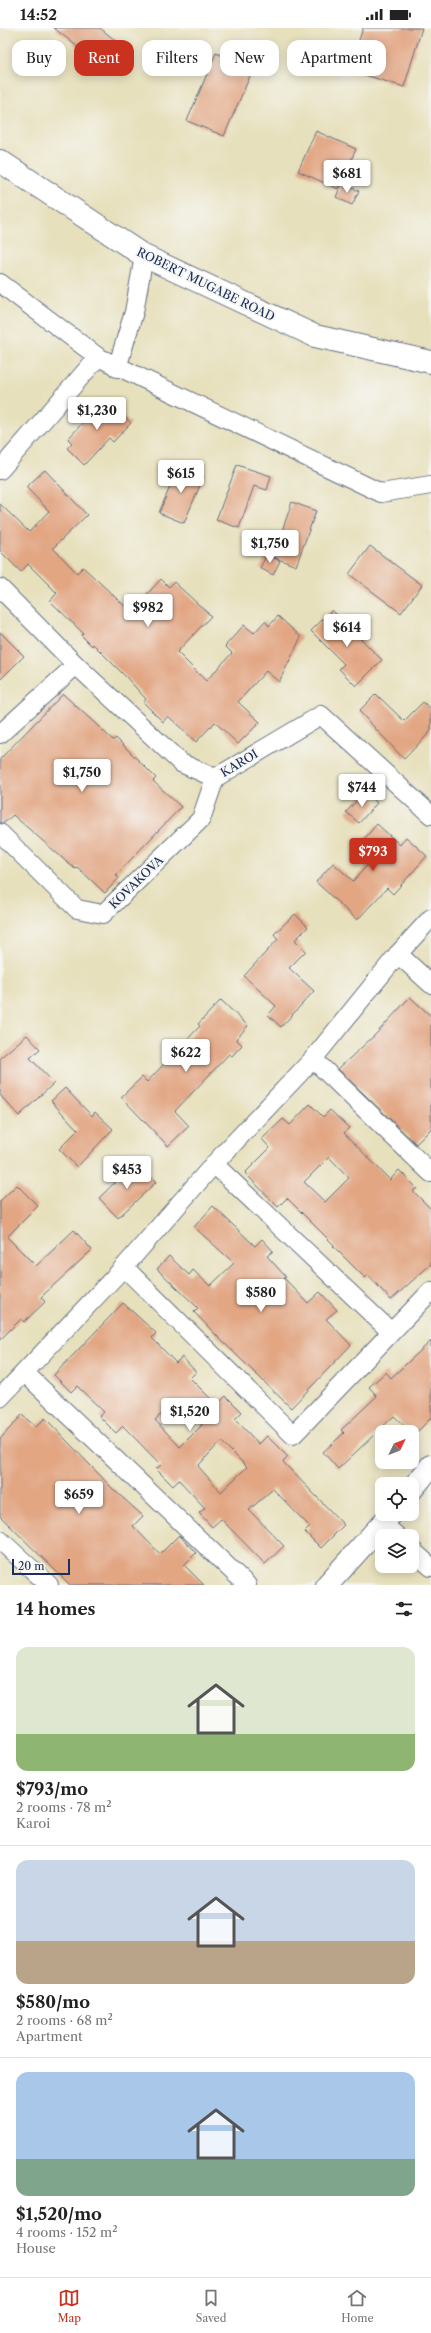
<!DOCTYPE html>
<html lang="en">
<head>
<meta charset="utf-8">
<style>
  body { margin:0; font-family:"Libre Caslon Text",serif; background:#f2f2f2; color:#222; height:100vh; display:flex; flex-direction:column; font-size:15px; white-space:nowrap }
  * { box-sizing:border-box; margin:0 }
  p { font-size:13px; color:#767676 }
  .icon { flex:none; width:22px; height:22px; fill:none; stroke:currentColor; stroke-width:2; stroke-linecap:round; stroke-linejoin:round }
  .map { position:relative; height:1557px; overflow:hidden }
  .details { display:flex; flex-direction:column; background:#fff; flex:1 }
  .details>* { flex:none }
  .top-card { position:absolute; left:12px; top:12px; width:407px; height:36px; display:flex; gap:8px }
  .needle { width:26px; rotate:47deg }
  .tools { position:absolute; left:375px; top:1397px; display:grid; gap:8px }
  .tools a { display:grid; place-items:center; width:44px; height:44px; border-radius:8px; background:#fff; box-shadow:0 2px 10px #0003; font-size:20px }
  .scale { position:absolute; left:12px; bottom:10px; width:58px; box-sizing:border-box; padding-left:4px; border:2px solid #1b2f5e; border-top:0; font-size:11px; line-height:14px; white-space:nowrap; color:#1b2f5e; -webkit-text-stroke:3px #f6f6f2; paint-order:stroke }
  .price { position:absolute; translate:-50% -34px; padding:0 9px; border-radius:4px; background:#fff; color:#222; font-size:13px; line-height:26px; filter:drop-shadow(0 1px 2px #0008) }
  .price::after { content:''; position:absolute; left:50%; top:24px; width:12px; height:9px; margin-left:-6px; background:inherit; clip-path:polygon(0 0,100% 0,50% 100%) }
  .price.active { background:#c8321e; color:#fff }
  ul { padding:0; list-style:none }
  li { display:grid; align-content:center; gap:8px; height:212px; padding:0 16px }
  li+li { border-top:1px solid #e0e0e0 }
  li span { display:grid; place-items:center; height:124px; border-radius:12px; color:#555 }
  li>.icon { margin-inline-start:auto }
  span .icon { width:72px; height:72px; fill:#fffc; stroke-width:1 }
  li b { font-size:17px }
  h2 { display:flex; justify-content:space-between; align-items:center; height:48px; padding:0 16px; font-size:17px }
  .pill { padding:0 14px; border-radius:12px; background:#fff; box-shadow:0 2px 10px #0003; font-size:14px; line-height:36px }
  .pill.active { background:#c8321e; color:#fff }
  .status { display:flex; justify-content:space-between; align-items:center; height:28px; padding:0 20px; background:#fff; direction:ltr }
  .status svg { height:11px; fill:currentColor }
  .tabs { display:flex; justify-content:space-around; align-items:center; height:56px; border-top:1px solid #e0e0e0; background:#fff; font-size:11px; color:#767676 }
  .tabs a { display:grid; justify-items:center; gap:2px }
  .tabs .active { color:#c8321e }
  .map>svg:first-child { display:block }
  .building { fill:#e2a683; fill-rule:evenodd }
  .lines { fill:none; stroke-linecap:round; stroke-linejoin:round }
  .minor-casing { stroke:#626d7f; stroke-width:20 }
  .tertiary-casing { stroke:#626d7f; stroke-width:24 }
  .primary-casing { stroke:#626d7f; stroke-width:24 }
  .minor { stroke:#fff; stroke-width:18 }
  .tertiary { stroke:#fff; stroke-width:22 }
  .primary { stroke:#fff; stroke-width:22 }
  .labels { text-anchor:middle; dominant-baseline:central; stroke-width:4; stroke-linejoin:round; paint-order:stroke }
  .street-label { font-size:12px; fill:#1b2f5e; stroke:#f6f6f2 }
</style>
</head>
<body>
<div class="status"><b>14:52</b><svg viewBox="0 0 49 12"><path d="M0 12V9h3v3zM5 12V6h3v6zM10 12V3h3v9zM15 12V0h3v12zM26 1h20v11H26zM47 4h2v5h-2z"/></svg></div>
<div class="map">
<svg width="431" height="1557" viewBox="0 0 431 1557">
  <rect width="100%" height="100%" fill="#f6f6f2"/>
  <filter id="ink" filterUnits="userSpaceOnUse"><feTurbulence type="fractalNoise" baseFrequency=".025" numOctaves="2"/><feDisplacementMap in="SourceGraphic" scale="8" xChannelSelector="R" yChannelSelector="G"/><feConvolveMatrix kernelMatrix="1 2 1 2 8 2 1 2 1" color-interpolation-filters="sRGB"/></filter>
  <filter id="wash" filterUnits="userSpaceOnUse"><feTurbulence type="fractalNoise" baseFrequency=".012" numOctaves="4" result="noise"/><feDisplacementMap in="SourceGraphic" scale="16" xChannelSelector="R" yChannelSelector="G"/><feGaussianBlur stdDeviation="0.9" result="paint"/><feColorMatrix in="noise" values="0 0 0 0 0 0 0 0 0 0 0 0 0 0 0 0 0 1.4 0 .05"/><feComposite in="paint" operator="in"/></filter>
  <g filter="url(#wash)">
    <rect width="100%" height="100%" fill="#e7e0bc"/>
    <g id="blocks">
      <g class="building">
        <path d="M54 0H100L116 13 98 35Z"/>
        <path d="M363 0H422L404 59 349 42Z"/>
        <path d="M216 25 253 41 224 108 187 93Z"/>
        <path d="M316 103 356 121 338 161 298 143Z"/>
        <path d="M342 155 359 163 352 177 336 169Z"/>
        <path d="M104 371 131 395 113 414 109 410 84 437 67 420 72 415 68 411Z"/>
        <path d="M179 437 204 448 184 495 159 485Z"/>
        <path d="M237 437 271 448 267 462 254 458 239 500 216 492Z"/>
        <path d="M45 442 87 487 53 520 77 545 83 539 131 584 161 551 169 559 174 554 211 588 177 624 206 653 232 625 225 618 244 597 254 605 265 593 269 598 278 588 301 609 279 654 266 643 238 674 260 694 238 716 215 694 196 714 168 688 163 694 143 674 146 671 126 649 93 616 92 618 81 607 83 605 50 573 57 565 28 536 21 544 0 523V476L29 504 49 483 26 459Z"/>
        <path d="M292 474 316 483 296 538 273 529Z"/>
        <path d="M370 518 422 557 401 585 349 546Z"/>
        <path d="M267 526 280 533 273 547 260 540Z"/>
        <path d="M332 582 382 632 356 658 339 641 344 636 311 603Z"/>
        <path d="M0 604 24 628 0 652Z"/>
        <path d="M63 666 113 712 116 710 156 750 153 753 181 779 116 847 119 850 105 865 77 839 75 841 13 787 4 795H0V731Z"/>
        <path d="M376 666 404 693 423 674 431 681V703L404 731 359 683Z"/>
        <path d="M365 764 377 775 359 795 346 784Z"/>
        <path d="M377 796 400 817 406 809 427 828 393 866 387 860 357 892 316 854 333 835 353 853 373 831 358 818Z"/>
        <path d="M295 886 308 899 295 912 306 923 289 940 314 963 281 999 268 987 276 978 244 948 278 911 274 906Z"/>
        <path d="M410 969 431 988V1101L416 1116 338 1041 375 1007Z"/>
        <path d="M221 972 248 998 236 1011 242 1017 232 1028 229 1026 175 1083 189 1098 168 1118 121 1069 142 1049 147 1054 200 998 198 996Z"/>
        <path d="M27 1007 40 1021 30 1030 54 1055 19 1088 0 1067V1030Z"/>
        <path d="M65 1060 92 1088 95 1084 113 1101 77 1139 59 1121 78 1102 51 1073Z"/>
        <path d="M310 1076 323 1089 330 1082 349 1100 344 1105 390 1152 399 1142 417 1160 413 1163 431 1181V1236L391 1272 368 1247 365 1250 333 1218 334 1217 287 1170 278 1179 245 1145 270 1120 262 1111 283 1091 290 1097ZM329 1129 349 1150 325 1174 304 1154Z"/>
        <path d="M136 1134 156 1154 118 1190 99 1170Z"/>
        <path d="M17 1157 38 1178 7 1209 36 1238 74 1202 92 1222 41 1269 45 1274 24 1294 21 1291 0 1312V1173Z"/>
        <path d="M213 1178 255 1218 262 1211 273 1223 267 1228 286 1249 284 1250 308 1275 320 1264 337 1282 326 1291 351 1317 291 1380 218 1309 194 1284 198 1280 157 1241 169 1228 189 1247 193 1242 210 1258 234 1235 194 1199Z"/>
        <path d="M123 1275 156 1305 152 1310 176 1335 182 1329 196 1344 190 1350 217 1377 226 1368 242 1384 235 1391 259 1416 267 1408 288 1429 283 1434 344 1497 321 1520 305 1504 310 1499 273 1461 249 1482 284 1518 265 1536 221 1491 212 1499 199 1485 205 1480 179 1452 173 1458 156 1441 161 1437 123 1398 116 1405 99 1388 104 1384 77 1358 71 1364 54 1347ZM177 1372 202 1397 180 1419 155 1392ZM221 1413 247 1439 221 1464 198 1438Z"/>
        <path d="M431 1313V1390L414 1407 394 1388 338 1441 323 1424 344 1405 341 1402 377 1368 369 1359 386 1344 391 1350Z"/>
        <path d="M22 1387 36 1399 45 1390 113 1461 143 1488 133 1498 160 1526 179 1507 196 1525 184 1537 204 1557H70L0 1488V1411Z"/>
      </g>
    </g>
  </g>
  <g filter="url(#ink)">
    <use href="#blocks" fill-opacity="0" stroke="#626d7f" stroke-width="1"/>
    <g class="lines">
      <g class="minor-casing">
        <g id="minor">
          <path d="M0 255 98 329 381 465 431 457"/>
          <path d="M117 340 134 284 144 228"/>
          <path d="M0 442 98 329"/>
          <path d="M0 560 76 637 181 735 215 750 321 687 431 787"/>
          <path d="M0 706 76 637"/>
          <path d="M0 805 77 881 103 886 201 791 215 750"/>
          <path d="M398 926 431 956"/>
          <path d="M313 1031 431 1145"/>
          <path d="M214 1136 391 1304"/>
          <path d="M124 1239 293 1407 431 1263"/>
          <path d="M25 1345 247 1557"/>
          <path d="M0 1370 124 1239 214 1136 313 1031 398 926 431 890"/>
          <path d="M383 1496 397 1508"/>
          <path d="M0 1512 49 1557"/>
          <path d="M412 1522 431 1539"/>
        </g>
      </g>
      <g class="tertiary-casing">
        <g id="tertiary">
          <path d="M412 1461 431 1438"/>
          <path d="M327 1557 391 1486"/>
        </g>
      </g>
      <g class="primary-casing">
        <path id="primary" d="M0 133 144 228 315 308 431 334"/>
      </g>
      <use href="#minor" class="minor"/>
      <use href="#tertiary" class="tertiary"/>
      <use href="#primary" class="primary"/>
    </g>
  </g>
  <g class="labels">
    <g class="street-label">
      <text transform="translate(206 256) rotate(26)">ROBERT MUGABE ROAD</text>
      <text transform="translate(239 735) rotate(-31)">KAROI</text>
      <text transform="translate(136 854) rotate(-44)">KOVAKOVA</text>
    </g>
  </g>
</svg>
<div class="tools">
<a><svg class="needle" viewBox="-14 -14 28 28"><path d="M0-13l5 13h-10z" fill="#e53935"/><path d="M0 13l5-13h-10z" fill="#767676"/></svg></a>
<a><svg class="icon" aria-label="locate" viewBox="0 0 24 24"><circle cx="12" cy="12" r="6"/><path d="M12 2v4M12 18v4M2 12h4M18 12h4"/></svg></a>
<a><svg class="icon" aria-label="layers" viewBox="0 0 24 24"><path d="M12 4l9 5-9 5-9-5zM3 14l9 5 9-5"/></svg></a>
</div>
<div class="scale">20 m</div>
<b class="price" style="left:347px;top:166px">$681</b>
<b class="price" style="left:97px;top:403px">$1,230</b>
<b class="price" style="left:181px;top:466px">$615</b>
<b class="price" style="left:270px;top:536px">$1,750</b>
<b class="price" style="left:148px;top:600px">$982</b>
<b class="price" style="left:347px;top:620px">$614</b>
<b class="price" style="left:82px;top:765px">$1,750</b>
<b class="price" style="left:362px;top:780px">$744</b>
<b class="price active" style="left:373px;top:844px">$793</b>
<b class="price" style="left:186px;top:1045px">$622</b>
<b class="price" style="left:127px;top:1162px">$453</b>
<b class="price" style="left:261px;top:1285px">$580</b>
<b class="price" style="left:190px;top:1404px">$1,520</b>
<b class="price" style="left:79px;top:1487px">$659</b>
<div class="top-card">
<a class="pill">Buy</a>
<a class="pill active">Rent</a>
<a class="pill">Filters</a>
<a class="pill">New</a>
<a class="pill">Apartment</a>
</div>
</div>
<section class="details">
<h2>14 homes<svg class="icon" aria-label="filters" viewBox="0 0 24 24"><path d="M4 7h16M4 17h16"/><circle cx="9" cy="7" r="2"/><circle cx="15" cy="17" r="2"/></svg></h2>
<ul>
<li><span style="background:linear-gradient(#dfe7d0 70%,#8fb573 0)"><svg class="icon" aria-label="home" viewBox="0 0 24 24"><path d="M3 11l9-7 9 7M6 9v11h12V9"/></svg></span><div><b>$793/mo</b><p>2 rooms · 78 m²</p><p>Karoi</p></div></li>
<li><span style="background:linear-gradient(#c9d6e8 65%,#b9a48a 0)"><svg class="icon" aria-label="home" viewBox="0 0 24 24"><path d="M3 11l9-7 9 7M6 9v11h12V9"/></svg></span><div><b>$580/mo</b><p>2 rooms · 68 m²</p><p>Apartment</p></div></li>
<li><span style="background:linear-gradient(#a9c7e8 70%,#7fa58c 0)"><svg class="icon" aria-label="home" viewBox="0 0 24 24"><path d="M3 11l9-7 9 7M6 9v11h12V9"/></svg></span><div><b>$1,520/mo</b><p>4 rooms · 152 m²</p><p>House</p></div></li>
</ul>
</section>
<nav class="tabs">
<a class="active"><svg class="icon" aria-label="map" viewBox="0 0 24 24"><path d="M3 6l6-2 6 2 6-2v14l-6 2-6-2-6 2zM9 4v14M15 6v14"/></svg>Map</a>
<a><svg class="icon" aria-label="saved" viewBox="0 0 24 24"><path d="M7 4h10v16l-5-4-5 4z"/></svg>Saved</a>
<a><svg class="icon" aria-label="home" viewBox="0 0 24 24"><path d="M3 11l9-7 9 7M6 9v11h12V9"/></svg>Home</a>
</nav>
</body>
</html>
